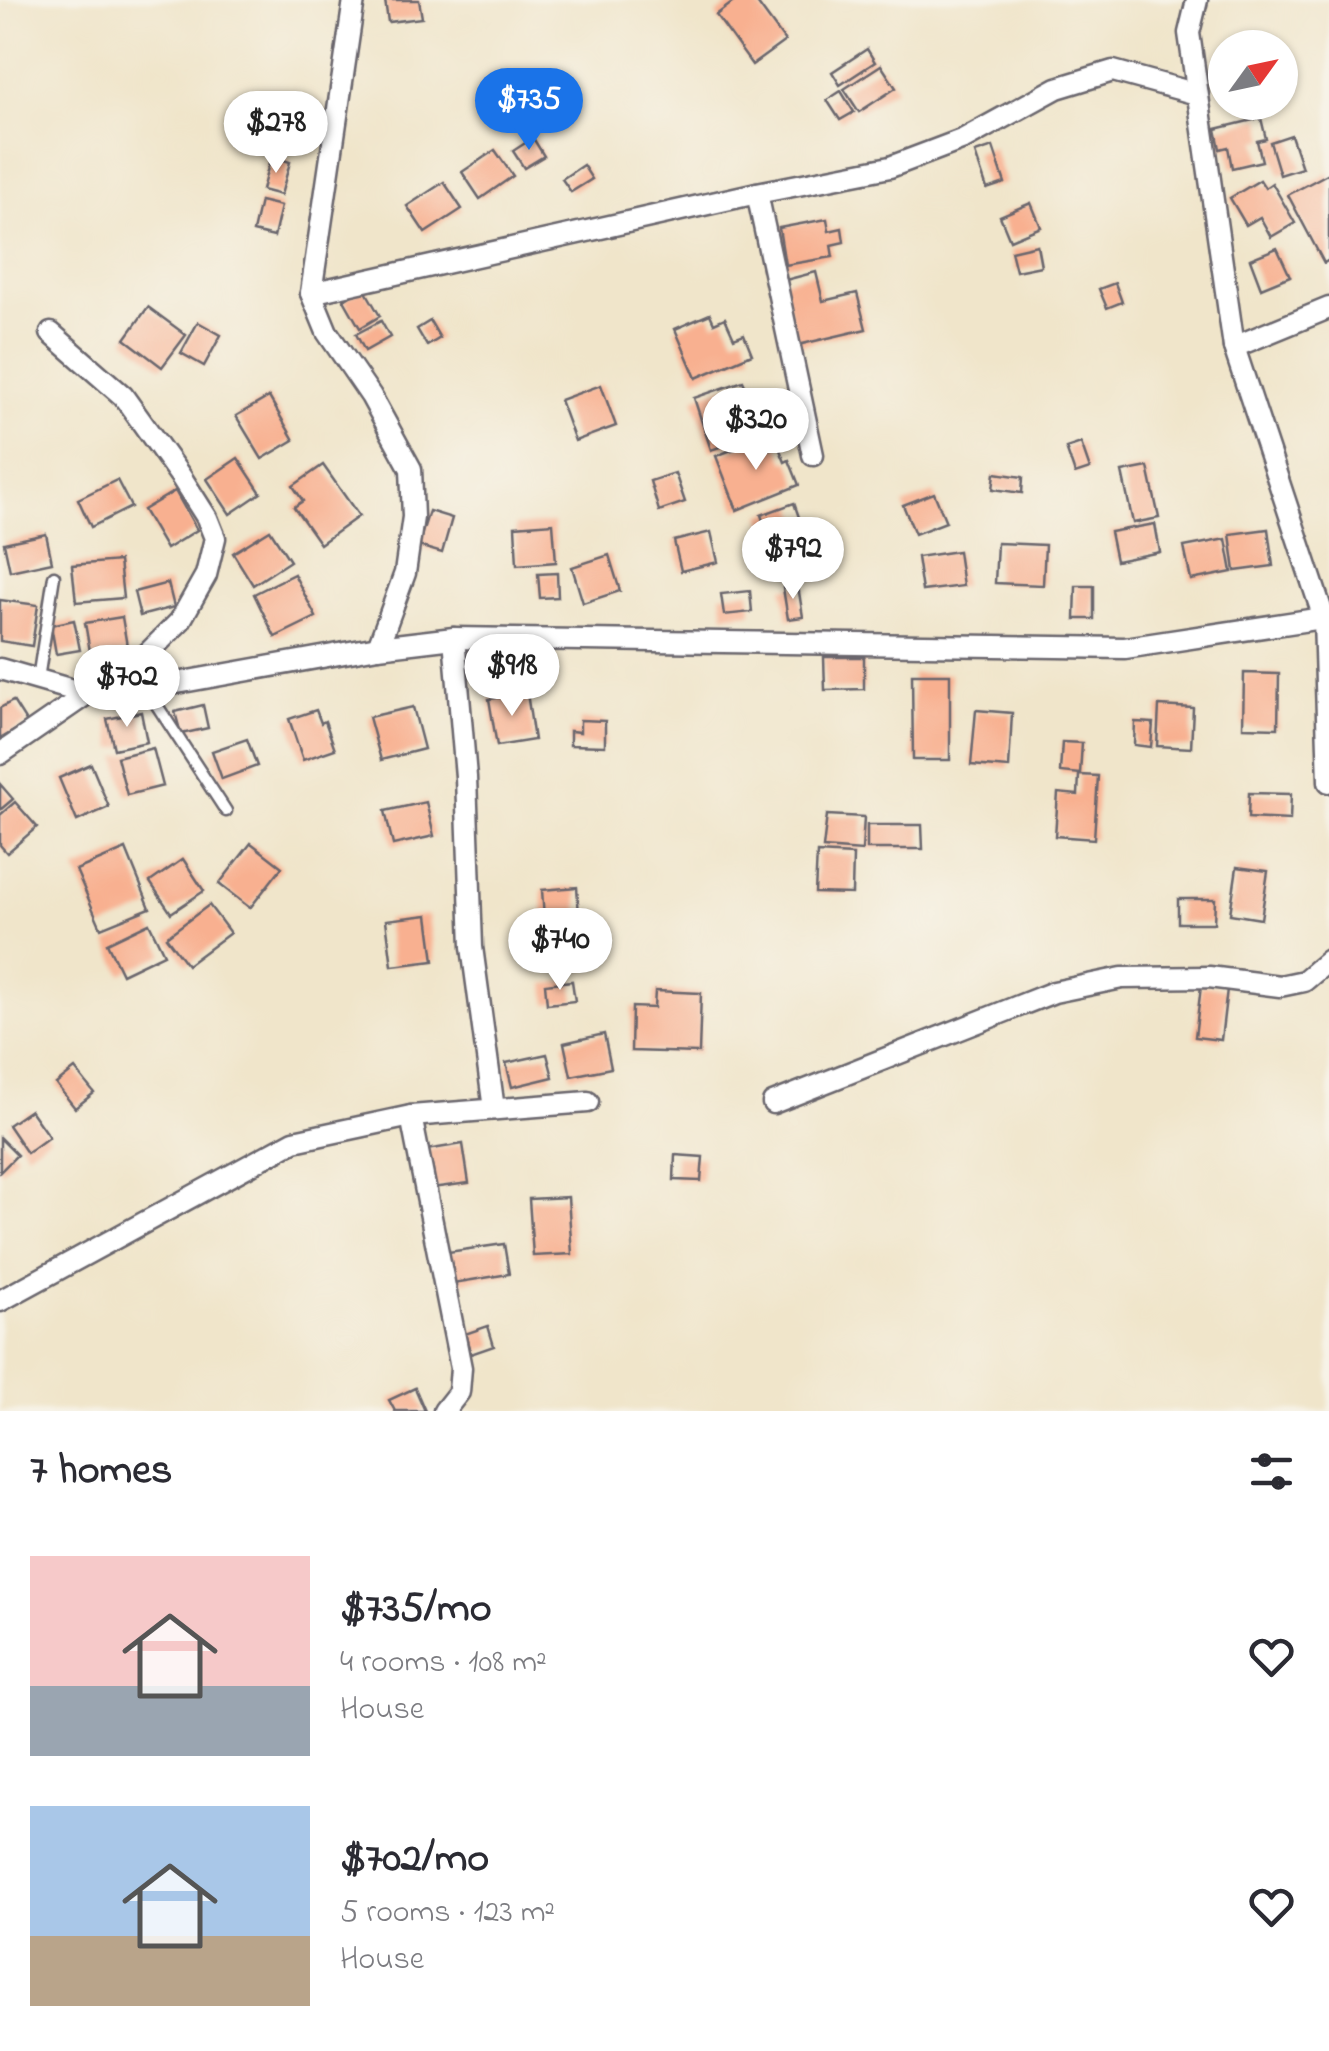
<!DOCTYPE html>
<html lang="en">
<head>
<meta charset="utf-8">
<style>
  body { margin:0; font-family:"Indie Flower",sans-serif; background:#f7f7f7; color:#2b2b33; height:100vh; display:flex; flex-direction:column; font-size:38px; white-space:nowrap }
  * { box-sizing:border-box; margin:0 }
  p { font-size:32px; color:#7c7c81 }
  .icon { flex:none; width:55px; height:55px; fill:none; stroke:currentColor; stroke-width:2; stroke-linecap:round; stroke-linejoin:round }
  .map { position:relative; height:1411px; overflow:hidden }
  .details { display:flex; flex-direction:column; background:#fff; flex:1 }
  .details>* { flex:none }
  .needle { width:65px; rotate:57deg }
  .fabs { position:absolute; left:1208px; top:30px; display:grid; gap:20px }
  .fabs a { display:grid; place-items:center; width:90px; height:90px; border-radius:50%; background:#fff; box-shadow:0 2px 8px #0004; font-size:50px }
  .price { position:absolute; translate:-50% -85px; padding:0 22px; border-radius:35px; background:#fff; color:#222; font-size:32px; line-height:65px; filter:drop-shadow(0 2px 5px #0008) }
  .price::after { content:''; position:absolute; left:50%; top:60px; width:30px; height:22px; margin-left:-15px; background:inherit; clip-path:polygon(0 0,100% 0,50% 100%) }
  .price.active { background:#1a73e8; color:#fff }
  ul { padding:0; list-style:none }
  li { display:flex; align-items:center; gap:30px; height:250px; padding:0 30px }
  li span { display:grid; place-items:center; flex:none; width:280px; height:200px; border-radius:0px; color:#555 }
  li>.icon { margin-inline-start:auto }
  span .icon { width:120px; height:120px; fill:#fffc; stroke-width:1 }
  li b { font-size:42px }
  h2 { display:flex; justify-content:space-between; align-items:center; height:120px; padding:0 30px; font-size:42px }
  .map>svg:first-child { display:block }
  .building { fill:#f8b090 }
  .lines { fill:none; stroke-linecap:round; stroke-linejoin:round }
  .service-casing { stroke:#6a666d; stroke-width:15 }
  .minor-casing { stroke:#6a666d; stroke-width:25 }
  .service { stroke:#fff; stroke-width:10 }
  .minor { stroke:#fff; stroke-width:20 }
</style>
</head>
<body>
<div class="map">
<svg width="1329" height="1411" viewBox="0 0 1329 1411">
  <rect width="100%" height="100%" fill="#f7f3e8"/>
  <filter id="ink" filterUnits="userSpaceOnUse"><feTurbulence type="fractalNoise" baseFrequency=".01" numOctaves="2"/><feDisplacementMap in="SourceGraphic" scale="20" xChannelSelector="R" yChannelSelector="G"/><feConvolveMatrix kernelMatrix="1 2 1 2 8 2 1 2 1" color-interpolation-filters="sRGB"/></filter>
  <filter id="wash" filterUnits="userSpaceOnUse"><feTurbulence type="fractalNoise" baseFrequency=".0048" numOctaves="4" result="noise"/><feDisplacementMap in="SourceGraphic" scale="40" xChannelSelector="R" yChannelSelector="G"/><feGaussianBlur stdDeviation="2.25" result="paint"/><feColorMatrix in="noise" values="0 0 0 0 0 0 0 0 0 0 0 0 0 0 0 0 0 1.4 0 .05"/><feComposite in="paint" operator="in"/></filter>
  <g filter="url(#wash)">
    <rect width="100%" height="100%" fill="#f0e5ca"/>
    <g id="blocks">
      <g class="building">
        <path d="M385 0H419L422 18 388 22Z"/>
        <path d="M736 0H755L785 41 752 65 716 15Z"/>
        <path d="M867 49 875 62 840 85 832 72Z"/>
        <path d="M881 65 896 88 859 112 844 89Z"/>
        <path d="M841 91 854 112 840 120 827 100Z"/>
        <path d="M1261 118 1266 139 1257 141 1262 161 1232 168 1228 147 1220 149 1216 129Z"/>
        <path d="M1291 135 1302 168 1280 175 1270 142Z"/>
        <path d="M533 138 544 156 524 168 513 151Z"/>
        <path d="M993 147 1005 183 987 189 975 153Z"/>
        <path d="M495 150 513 176 480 199 462 172Z"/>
        <path d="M271 156 290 162 281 195 262 190Z"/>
        <path d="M583 165 592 179 571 192 562 179Z"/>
        <path d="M1329 173V260L1324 263 1288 195Z"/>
        <path d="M1260 180 1265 188 1272 183 1295 223 1271 237 1260 217 1246 225 1230 198Z"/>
        <path d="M444 182 462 209 425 233 407 206Z"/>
        <path d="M260 201 281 206 274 237 253 232Z"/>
        <path d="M1031 203 1041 227 1010 240 1000 216Z"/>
        <path d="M827 219 829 231 842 228 844 242 831 245 833 257 785 265 779 228Z"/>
        <path d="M1037 245 1041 266 1016 271 1011 251Z"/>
        <path d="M1277 248 1290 276 1261 288 1250 259Z"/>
        <path d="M816 272 823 301 857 293 866 329 798 345 782 281Z"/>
        <path d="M1115 283 1122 302 1107 308 1099 289Z"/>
        <path d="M364 288 380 316 360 328 344 300Z"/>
        <path d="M148 307 186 335 162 367 125 339Z"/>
        <path d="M710 314 714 323 725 318 734 338 744 334 752 354 696 378 675 329Z"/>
        <path d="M381 321 390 337 365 351 356 334Z"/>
        <path d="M430 321 440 338 427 346 417 329Z"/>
        <path d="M198 322 221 335 204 366 181 353Z"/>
        <path d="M743 381 748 392 758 388 767 414 757 417 762 433 711 450 694 398Z"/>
        <path d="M601 385 616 426 575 441 560 400Z"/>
        <path d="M269 397 294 440 262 459 236 416Z"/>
        <path d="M765 437 769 449 778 445 785 462 789 460 799 485 737 510 716 456Z"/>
        <path d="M1081 443 1090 469 1075 474 1066 448Z"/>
        <path d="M238 458 261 493 230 514 207 479Z"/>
        <path d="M323 465 359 516 320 544 294 507 303 501 293 486Z"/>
        <path d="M1148 467 1159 518 1133 523 1122 472Z"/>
        <path d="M675 473 685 502 659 511 650 481Z"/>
        <path d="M995 473 1023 477 1022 493 993 489Z"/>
        <path d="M117 480 131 507 91 527 78 499Z"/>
        <path d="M175 491 197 530 166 549 143 510Z"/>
        <path d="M934 493 946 522 915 534 903 505Z"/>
        <path d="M794 503 808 543 775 555 761 515Z"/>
        <path d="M429 511 452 518 442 553 418 546Z"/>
        <path d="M553 523 556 562 517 565 515 526Z"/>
        <path d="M1155 524 1160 552 1116 561 1110 532Z"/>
        <path d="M1268 529 1273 566 1235 571 1230 534Z"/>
        <path d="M270 530 290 561 253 585 233 553Z"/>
        <path d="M711 532 718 562 681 571 674 541Z"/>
        <path d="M46 534 52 562 10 571 4 543Z"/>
        <path d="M1226 539 1232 572 1191 580 1184 547Z"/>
        <path d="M997 543 1045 545 1043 585 995 583Z"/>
        <path d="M958 551 963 586 922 591 917 557Z"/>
        <path d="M609 555 620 591 583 603 572 567Z"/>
        <path d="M119 561 123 598 76 602 72 565Z"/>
        <path d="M557 573 558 597 540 598 538 574Z"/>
        <path d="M294 574 316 617 275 637 254 594Z"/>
        <path d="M168 583 174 607 140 616 134 592Z"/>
        <path d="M798 586 803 617 788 619 783 588Z"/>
        <path d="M1076 586H1094V619H1075Z"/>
        <path d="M750 591 752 612 724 615 721 594Z"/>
        <path d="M0 600 38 605 32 646 0 641Z"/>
        <path d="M122 617 128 652 91 657 85 623Z"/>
        <path d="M74 620 80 650 56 654 51 625Z"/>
        <path d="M824 657H864V689L825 690Z"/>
        <path d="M1244 673 1279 674 1278 728 1243 727Z"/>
        <path d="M912 674H950V760H913Z"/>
        <path d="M527 693 534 740 497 746 489 699Z"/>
        <path d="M13 701 27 723 0 739V708Z"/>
        <path d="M203 705 208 728 181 734 175 712Z"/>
        <path d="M1159 706 1193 708 1191 748 1157 746Z"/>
        <path d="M413 707 424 749 381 760 369 717Z"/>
        <path d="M316 710 321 723 325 721 335 749 303 760 289 719Z"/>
        <path d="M976 710 1012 713 1009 768 971 765Z"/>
        <path d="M141 712 147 742 114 749 107 719Z"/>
        <path d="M580 720 605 721V746L570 745V731L580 732Z"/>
        <path d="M1135 722 1153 723 1151 747 1134 745Z"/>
        <path d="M247 739 257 766 222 779 212 751Z"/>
        <path d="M1062 742 1082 743 1080 774 1060 772Z"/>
        <path d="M153 748 163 786 127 795 117 757Z"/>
        <path d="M91 764 109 807 77 821 59 778Z"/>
        <path d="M1079 775 1098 776 1094 839 1055 836 1058 793 1078 795Z"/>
        <path d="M0 784 13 799 0 810Z"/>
        <path d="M1249 793 1291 794 1290 820 1248 818Z"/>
        <path d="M15 802 37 827 7 853 0 845V815Z"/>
        <path d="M426 802 434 836 393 845 385 811Z"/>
        <path d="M827 815 864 817 862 851 823 848Z"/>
        <path d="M867 825H922L923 849H867Z"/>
        <path d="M251 843 282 867 250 908 219 884Z"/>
        <path d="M126 849 150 908 101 928 76 870Z"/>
        <path d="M817 853 853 855 852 894 815 893Z"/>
        <path d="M183 859 204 891 171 913 150 882Z"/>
        <path d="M1237 867 1268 871 1261 919 1230 914Z"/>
        <path d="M577 887 580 929 545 932 542 890Z"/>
        <path d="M1178 899H1215L1214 923H1178Z"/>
        <path d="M209 905 230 933 187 965 166 937Z"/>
        <path d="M428 915 434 961 392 966 386 920Z"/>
        <path d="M149 923 164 954 122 974 107 943Z"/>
        <path d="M572 981 575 1001 547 1004 545 984Z"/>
        <path d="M1201 986 1227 989 1221 1040 1195 1037Z"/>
        <path d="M655 991 701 993 699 1053 631 1051 632 1007 654 1008Z"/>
        <path d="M604 1034 611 1068 571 1076 564 1043Z"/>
        <path d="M547 1054 553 1077 512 1087 506 1063Z"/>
        <path d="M75 1069 94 1093 75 1108 56 1084Z"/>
        <path d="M30 1110 49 1137 27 1153 8 1125Z"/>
        <path d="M0 1138 17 1155 0 1172Z"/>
        <path d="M463 1144 469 1183 431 1188 426 1150Z"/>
        <path d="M675 1155 703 1157 701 1181 674 1180Z"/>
        <path d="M568 1197 572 1254 533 1256 529 1199Z"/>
        <path d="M504 1244 509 1274 453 1283 448 1252Z"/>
        <path d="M488 1326 494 1346 471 1354 465 1334Z"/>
        <path d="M415 1388 425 1411H395L389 1400Z"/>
      </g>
    </g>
  </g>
  <g filter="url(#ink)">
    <use href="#blocks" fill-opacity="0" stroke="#6a666d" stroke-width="2.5"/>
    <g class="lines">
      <g class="service-casing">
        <g id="service">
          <path d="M38 679 54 576"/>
          <path d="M145 687 226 811"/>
        </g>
      </g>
      <g class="minor-casing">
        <g id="minor">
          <path d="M354 0 311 293 327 332 371 396 411 469 413 517 405 573 378 647"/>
          <path d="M1197 0 1189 33 1234 347 1324 618 1329 782"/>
          <path d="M757 193 813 455"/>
          <path d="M311 293 757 193 890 167 964 139 1057 88 1113 71 1197 94"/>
          <path d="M51 333 123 396 181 477 207 518 215 538 206 575 180 621 112 689"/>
          <path d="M1234 347 1329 308"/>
          <path d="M454 638 466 777 472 947 494 1109"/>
          <path d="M0 669 87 694"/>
          <path d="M0 754 87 694 177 683 378 647 454 638 1125 648 1329 617"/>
          <path d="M773 1103 1054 992 1122 978 1209 977 1280 986 1304 981 1329 960"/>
          <path d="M411 1116 461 1368 459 1392 444 1411"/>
          <path d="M0 1301 294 1141 411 1116 588 1102"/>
        </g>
      </g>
      <use href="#service" class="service"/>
      <use href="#minor" class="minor"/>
    </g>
  </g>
</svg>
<div class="fabs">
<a><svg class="needle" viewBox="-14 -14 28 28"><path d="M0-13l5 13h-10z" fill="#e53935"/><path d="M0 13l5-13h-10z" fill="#7c7c81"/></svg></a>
</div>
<b class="price active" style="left:529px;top:153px">$735</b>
<b class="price" style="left:276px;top:176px">$278</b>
<b class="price" style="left:756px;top:473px">$320</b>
<b class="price" style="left:793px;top:602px">$792</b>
<b class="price" style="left:512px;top:719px">$918</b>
<b class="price" style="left:127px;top:730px">$702</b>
<b class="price" style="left:560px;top:993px">$740</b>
</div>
<section class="details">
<h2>7 homes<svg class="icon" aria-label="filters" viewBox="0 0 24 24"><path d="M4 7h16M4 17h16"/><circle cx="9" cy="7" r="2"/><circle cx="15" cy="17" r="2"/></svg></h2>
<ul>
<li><span style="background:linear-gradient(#f6c9c9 65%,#9aa5b1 0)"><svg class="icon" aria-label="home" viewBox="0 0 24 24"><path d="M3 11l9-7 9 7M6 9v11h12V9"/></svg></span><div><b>$735/mo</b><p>4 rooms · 108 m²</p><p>House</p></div><svg class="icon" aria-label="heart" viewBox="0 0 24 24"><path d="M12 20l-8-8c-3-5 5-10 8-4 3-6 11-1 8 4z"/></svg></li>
<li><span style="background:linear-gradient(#a9c7e8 65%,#b9a48a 0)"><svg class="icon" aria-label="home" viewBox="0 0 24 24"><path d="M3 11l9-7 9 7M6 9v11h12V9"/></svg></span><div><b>$702/mo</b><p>5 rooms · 123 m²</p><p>House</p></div><svg class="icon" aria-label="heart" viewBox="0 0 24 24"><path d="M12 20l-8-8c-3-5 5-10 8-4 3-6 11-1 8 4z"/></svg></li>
</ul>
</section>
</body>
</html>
